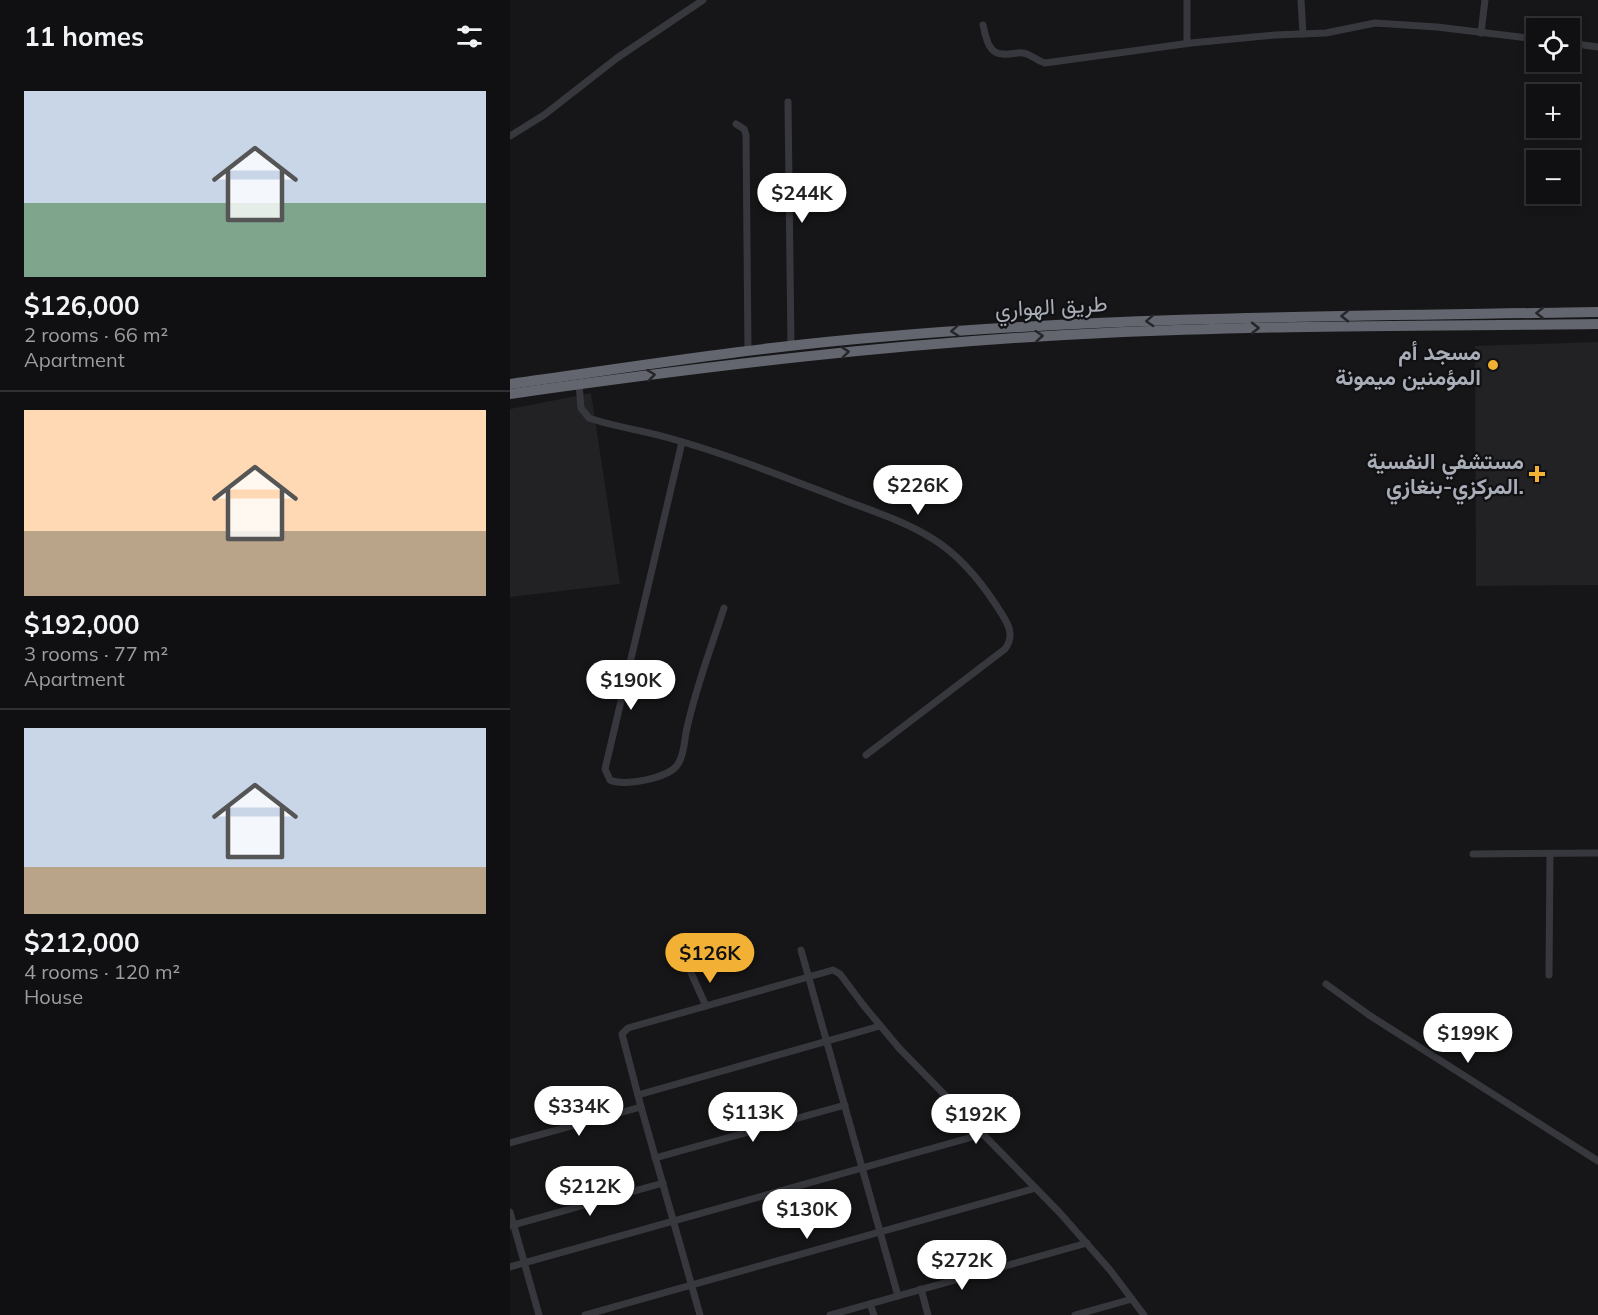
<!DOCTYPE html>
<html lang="en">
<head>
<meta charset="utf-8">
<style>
  body { margin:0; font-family:Mulish,Vazirmatn,sans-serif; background:#19191b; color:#f1f3f6; height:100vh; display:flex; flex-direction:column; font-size:22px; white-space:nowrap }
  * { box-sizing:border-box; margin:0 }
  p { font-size:20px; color:#9c9d9f }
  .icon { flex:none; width:33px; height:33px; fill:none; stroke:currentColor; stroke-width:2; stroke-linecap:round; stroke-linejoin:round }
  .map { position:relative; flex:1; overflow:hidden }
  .drawer { display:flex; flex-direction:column; background:#101012; width:510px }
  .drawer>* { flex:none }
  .tools { position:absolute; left:1016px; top:18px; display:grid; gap:12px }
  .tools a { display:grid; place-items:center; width:54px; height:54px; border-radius:0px; background:#101012; box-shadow:0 3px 9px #0003,0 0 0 2px #303032; font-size:30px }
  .price { position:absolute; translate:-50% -51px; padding:0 14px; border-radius:21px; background:#fff; color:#222; font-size:20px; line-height:39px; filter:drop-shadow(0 2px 3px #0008) }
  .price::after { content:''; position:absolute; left:50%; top:36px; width:18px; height:14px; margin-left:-9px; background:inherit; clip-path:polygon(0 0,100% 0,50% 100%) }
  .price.selected { background:#f2b134; color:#111 }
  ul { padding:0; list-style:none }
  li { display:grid; align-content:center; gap:12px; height:318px; padding:0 24px }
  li+li { border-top:2px solid #303032 }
  li span { display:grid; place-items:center; height:186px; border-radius:0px; color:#555 }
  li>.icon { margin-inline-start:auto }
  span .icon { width:108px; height:108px; fill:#fffc; stroke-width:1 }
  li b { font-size:26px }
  h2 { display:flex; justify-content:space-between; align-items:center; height:72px; padding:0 24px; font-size:26px }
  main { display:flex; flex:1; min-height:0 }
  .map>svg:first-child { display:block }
  .built { fill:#222225 }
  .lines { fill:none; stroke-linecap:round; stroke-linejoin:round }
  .minor { stroke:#37383d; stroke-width:7 }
  .highway { stroke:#63666e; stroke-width:10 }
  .oneway { stroke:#26262a }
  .poi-dot { fill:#f2b134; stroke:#111113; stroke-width:2 }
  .labels { text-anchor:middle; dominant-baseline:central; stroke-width:4.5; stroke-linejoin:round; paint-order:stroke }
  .street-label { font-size:22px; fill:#a8adb8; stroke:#111113 }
  .poi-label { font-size:22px; font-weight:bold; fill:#a8adb8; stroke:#111113; text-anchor:end }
</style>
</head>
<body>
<main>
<section class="drawer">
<h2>11 homes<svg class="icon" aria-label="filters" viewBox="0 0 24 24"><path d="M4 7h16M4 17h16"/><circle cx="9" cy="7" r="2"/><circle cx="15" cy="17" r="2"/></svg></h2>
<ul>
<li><span style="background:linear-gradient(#c9d6e8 60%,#7fa58c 0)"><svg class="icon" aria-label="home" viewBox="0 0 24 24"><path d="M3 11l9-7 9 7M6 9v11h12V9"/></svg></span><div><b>$126,000</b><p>2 rooms · 66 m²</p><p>Apartment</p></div></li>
<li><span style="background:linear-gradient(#ffd9b3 65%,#b9a48a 0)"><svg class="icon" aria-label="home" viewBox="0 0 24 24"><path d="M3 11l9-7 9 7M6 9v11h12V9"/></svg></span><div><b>$192,000</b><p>3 rooms · 77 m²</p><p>Apartment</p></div></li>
<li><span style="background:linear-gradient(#c9d6e8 75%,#b9a48a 0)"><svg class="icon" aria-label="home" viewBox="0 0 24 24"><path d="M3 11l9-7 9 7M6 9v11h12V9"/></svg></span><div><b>$212,000</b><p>4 rooms · 120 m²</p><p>House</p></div></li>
</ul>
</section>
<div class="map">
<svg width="1088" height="1315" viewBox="0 0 1088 1315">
  <rect width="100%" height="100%" fill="#161618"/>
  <g class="built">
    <path d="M1088 342V585L966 586 965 346Z"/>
    <path d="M81 393 110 584 0 597V409Z"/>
  </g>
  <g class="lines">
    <g class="minor">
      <path d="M791 0 793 34"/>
      <path d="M473 25C476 37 478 54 493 54 500 55 507 52 513 53 521 54 527 61 535 63L681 43 765 35 816 33 865 23 927 27 1026 39"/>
      <path d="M971 33 975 0"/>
      <path d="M677 43V0"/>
      <path d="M1059 43 1088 47"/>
      <path d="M278 102 281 346"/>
      <path d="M226 124 234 129 236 135 238 352"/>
      <path d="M0 136 34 115 107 58 193 0"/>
      <path d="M69 384 71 408 79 418C105 427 132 430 159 438 217 454 274 477 331 499 362 511 395 521 423 539 449 555 469 579 486 605 495 619 507 633 495 649L356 755"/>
      <path d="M172 442 95 769 100 780C114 787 160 778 168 764 175 753 174 739 177 728 186 687 201 648 214 608"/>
      <path d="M963 854 1088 853"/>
      <path d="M291 950 388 1296"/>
      <path d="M181 973 196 1006"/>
      <path d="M1039 975 1040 854"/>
      <path d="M816 984 859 1015 1088 1161"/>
      <path d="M128 1095 370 1026"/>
      <path d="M0 1143 131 1107"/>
      <path d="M145 1158 335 1105"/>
      <path d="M0 1212 29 1315"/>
      <path d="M0 1226 153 1183"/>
      <path d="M0 1267 473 1134"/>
      <path d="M411 1289 418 1315"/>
      <path d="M360 1304 364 1315"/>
      <path d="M75 1315 526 1188"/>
      <path d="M190 1315 131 1107 112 1034 118 1028 323 970 330 974 354 1006 389 1048 550 1213 600 1270 634 1315"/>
      <path d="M320 1315 577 1243"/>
      <path d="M565 1315 622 1299"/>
    </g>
    <g class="highway">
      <path d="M0 384C123 367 246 347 370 337 609 316 848 316 1088 312"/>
      <path d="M0 394C197 366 395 342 594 333 759 325 924 326 1088 324"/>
    </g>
  </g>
  <defs><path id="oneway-chevron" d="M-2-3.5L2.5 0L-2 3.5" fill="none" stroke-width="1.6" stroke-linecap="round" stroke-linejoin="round" transform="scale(1.5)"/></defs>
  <g class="oneway">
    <use href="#oneway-chevron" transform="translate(1030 313) rotate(179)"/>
    <use href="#oneway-chevron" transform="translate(835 316) rotate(179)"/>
    <use href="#oneway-chevron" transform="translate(640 321) rotate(177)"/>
    <use href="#oneway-chevron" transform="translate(745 328)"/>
    <use href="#oneway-chevron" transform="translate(445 331) rotate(176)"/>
    <use href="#oneway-chevron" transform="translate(529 336) rotate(-4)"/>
    <use href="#oneway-chevron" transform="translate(335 352) rotate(-6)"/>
    <use href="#oneway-chevron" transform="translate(141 375) rotate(-7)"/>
  </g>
  <g class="poi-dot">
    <circle cx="983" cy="365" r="6"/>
    <path d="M1024 465h6v6h6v6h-6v6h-6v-6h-6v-6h6z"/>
  </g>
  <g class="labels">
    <g class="street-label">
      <text transform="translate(541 306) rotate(-3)">طريق الهواري</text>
    </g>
    <g class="poi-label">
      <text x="971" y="352">مسجد أم<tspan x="971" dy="25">المؤمنين ميمونة</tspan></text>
      <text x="1014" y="461">مستشفي النفسية<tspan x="1014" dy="25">المركزي-بنغازي.</tspan></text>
    </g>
  </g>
</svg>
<div class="tools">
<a><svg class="icon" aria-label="locate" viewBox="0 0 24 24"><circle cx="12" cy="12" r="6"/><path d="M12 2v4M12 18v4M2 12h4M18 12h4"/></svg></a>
<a>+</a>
<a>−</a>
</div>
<b class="price" style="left:292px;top:224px">$244K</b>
<b class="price" style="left:408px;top:516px">$226K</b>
<b class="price" style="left:121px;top:711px">$190K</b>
<b class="price selected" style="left:200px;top:984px">$126K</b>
<b class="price" style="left:958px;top:1064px">$199K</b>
<b class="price" style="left:69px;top:1137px">$334K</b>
<b class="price" style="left:243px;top:1143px">$113K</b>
<b class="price" style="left:466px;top:1145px">$192K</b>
<b class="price" style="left:80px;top:1217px">$212K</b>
<b class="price" style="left:297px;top:1240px">$130K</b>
<b class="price" style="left:452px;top:1291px">$272K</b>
</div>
</main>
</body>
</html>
